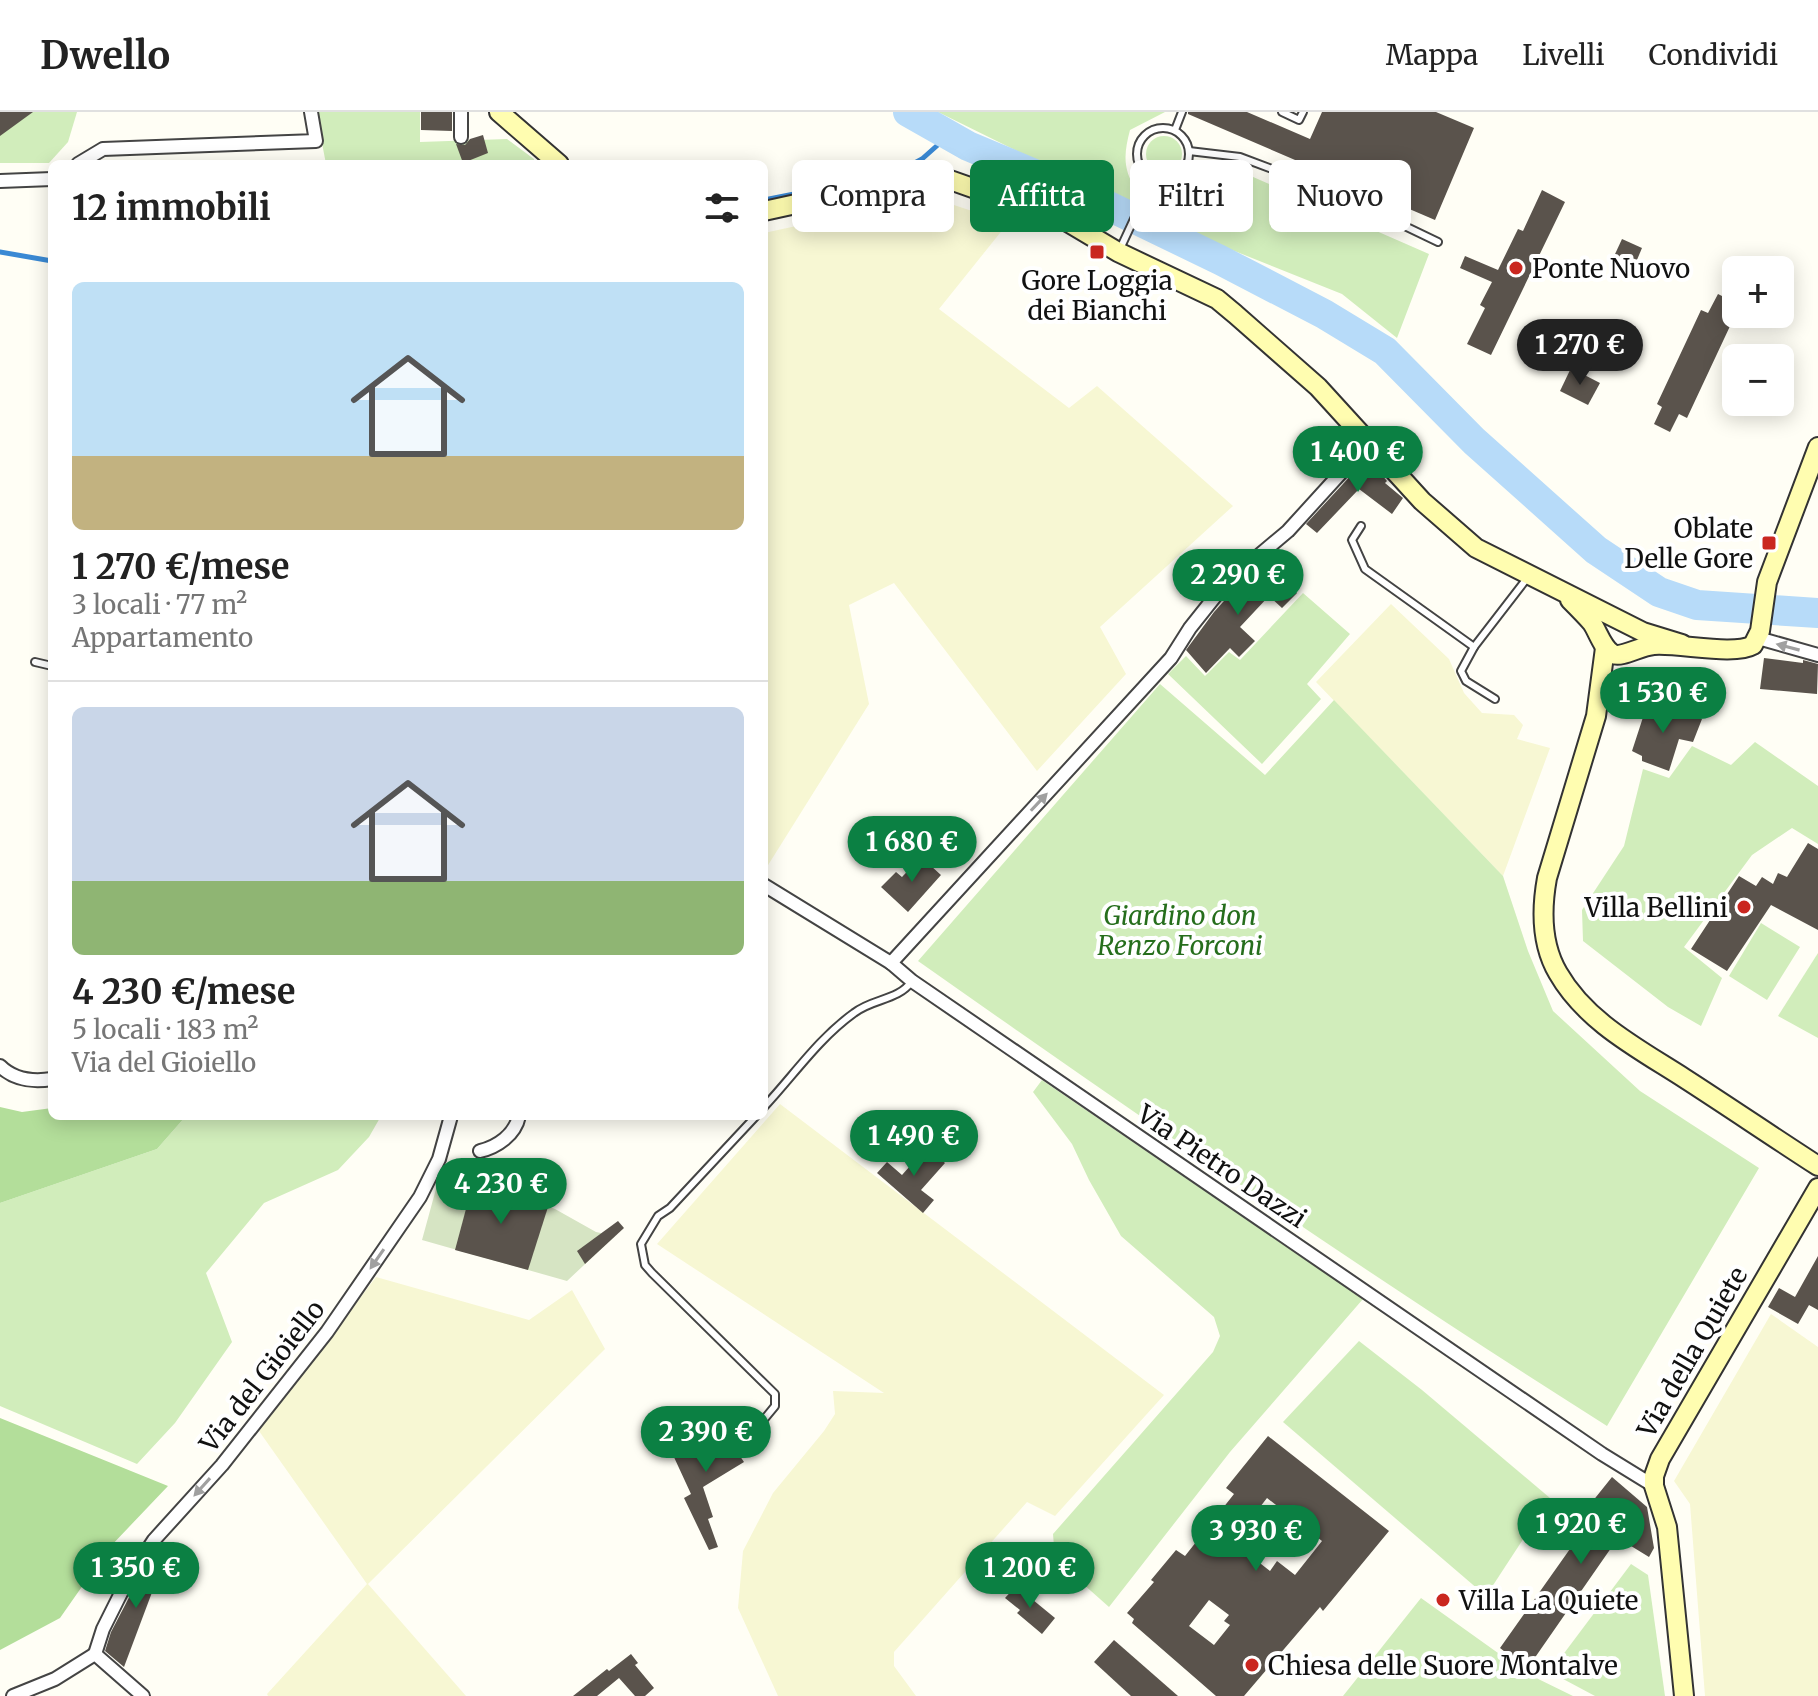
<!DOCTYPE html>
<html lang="it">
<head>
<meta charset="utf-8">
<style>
  body { margin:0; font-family:Merriweather,serif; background:#f2f2f2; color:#222; height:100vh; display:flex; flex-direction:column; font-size:30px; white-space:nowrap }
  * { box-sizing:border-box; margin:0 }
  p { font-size:26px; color:#767676 }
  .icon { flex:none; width:44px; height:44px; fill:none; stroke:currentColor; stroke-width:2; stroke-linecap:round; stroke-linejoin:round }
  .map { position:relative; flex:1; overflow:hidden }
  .drawer { position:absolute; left:48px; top:48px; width:720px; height:960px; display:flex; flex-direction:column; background:#fff; border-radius:12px; box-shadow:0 4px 20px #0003 }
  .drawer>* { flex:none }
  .top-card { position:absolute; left:792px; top:48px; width:760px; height:72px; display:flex; gap:16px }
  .buttons { position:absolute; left:1722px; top:144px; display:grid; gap:16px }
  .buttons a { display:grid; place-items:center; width:72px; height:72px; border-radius:12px; background:#fff; box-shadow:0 4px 20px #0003; font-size:40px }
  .price { position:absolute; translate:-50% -68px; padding:0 18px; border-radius:28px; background:#0b8043; color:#fff; font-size:26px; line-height:52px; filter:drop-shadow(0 2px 4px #0008) }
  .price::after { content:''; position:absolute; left:50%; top:48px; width:24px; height:18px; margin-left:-12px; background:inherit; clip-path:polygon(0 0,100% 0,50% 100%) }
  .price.on { background:#222; color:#fff }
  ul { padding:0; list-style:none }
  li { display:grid; align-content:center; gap:16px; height:424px; padding:0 24px }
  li+li { border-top:2px solid #e0e0e0 }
  li span { display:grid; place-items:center; height:248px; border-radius:12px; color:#555 }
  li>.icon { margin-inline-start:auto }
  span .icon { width:144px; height:144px; fill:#fffc; stroke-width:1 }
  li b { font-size:34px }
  h2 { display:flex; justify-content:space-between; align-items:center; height:96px; padding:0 24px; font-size:34px }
  .chip { padding:0 28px; border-radius:12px; background:#fff; box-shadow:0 4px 20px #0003; font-size:28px; line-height:72px }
  .chip.on { background:#0b8043; color:#fff }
  header { display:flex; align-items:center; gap:48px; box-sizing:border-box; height:112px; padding:0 40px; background:#fff; border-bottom:2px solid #e0e0e0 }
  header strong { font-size:38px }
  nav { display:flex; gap:44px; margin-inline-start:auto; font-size:28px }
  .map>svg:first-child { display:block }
  .farmland { fill:#f7f7d3 }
  .green { fill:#d1edbb }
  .forest { fill:#b3de9a }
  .cemetery { fill:#d6e4c3 }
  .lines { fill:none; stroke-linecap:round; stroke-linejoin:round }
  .stream { stroke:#3a89d4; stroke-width:5 }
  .river { stroke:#b7dbf9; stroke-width:30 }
  .building { fill:#5a534c; fill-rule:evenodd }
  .lane-casing { stroke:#444; stroke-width:10 }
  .street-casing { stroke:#444; stroke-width:16 }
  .secondary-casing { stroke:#333; stroke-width:22 }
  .lane { stroke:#fff; stroke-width:6 }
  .street { stroke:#fff; stroke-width:12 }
  .secondary { stroke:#fffdb0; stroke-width:18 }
  .oneway { fill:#a0a0a0 }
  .poi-dot { fill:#ca2720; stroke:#fff; stroke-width:3 }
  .labels { text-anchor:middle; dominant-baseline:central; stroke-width:8; stroke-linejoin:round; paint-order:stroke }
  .poi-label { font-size:26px; fill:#111; stroke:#fff; text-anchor:start }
  .park-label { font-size:26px; font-style:italic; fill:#266e1c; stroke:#fff }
  .street-label { font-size:26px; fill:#111; stroke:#fff }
</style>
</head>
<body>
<header>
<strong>Dwello</strong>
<nav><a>Mappa</a><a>Livelli</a><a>Condividi</a></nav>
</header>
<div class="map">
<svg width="1818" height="1584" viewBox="0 0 1818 1584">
  <rect width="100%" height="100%" fill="#fffef5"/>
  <g class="farmland">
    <path d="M930 85 1008 111 939 197 1069 296 1097 274 1233 394 1100 515 1126 562 1037 659 894 471 849 493 869 592 765 758 764 121Z"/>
    <path d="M1391 492 1449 547 1464 581 1482 601 1514 603 1523 613 1517 627 1550 636 1503 764 1316 570Z"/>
    <path d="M780 992 1164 1283 1055 1404 1027 1390 894 1540V1554L916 1584H778L738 1496 743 1439 773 1381 824 1319 835 1302 833 1279 884 1281 657 1132Z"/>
    <path d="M376 1165 529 1208 572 1178 605 1237 368 1472 466 1584H268L267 1582 367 1472 259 1319Z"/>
    <path d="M1771 1202 1818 1235V1584H1705L1690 1392 1674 1369Z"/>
  </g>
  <g class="green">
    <path d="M0 0H77L68 30 49 51H0Z"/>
    <path d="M316 0H420V30L507 27 534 47V52H326Z"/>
    <path d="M938 0H1165L1130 18C1124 41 1122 58 1137 78L1131 95Z"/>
    <circle cx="1164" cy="42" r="18"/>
    <path d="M1228 54 1429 142 1397 226 1342 182 1152 106 1161 79Z"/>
    <path d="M1303 481 1350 522 1307 572 1321 587 1262 652 1168 562 1186 544 1205 564 1229 540 1240 548Z"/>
    <path d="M1160 572 1265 663 1334 588 1503 764 1528 839 1553 899 1640 979 1759 1056 1607 1314C1373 1166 1145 1009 918 849Z"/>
    <path d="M1755 630 1818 674V732L1792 716 1752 743 1684 835 1722 866 1701 914 1668 895 1583 829 1582 798 1624 734 1643 657 1669 666 1692 634 1731 653Z"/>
    <path d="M1761 811 1800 835 1767 888 1729 864Z"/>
    <path d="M1818 841V926L1778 904Z"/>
    <path d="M1042 968 1363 1187 1230 1340 1109 1495 1055 1447 1053 1422 1213 1240 1220 1224 1214 1205 1121 1124 1089 1068 1072 1032 1033 980Z"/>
    <path d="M186 1004H381L369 1025 338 1058 264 1091 206 1161 232 1230 175 1311 137 1352 0 1294V1091L157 1037Z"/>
    <path d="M1359 1229 1422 1278 1550 1386 1486 1484 1283 1310Z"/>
    <path d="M1631 1452 1648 1463 1665 1584H1595L1550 1560Z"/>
    <path d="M1421 1486 1526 1561 1573 1584H1343Z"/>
  </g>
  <g class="forest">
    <path d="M0 995 22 1000 52 996V1004H186L157 1037 0 1091Z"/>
    <path d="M0 1306 168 1374 109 1436 60 1506 0 1538Z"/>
  </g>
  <path class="cemetery" d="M442 1055 555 1097 596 1120 615 1124 567 1169 422 1128Z"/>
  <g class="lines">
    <g class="stream">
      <path d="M894 62 922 47 949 23"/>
      <path d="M764 88 865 68"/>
      <path d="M0 140 52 149"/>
    </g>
    <path class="river" d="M908 0 968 34 1094 87 1220 148 1324 202 1385 239 1474 329 1596 438 1659 480 1697 493 1818 501"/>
  </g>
  <g class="building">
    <path d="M0 0H33L0 24Z"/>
    <path d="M421 0H452V19L421 18Z"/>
    <path d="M1188 0H1247L1310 27 1322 0H1436L1474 16 1435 108 1188 2Z"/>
    <path d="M483 23 488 41 463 51 456 32 465 33 470 27Z"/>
    <path d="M1542 78 1565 90 1491 243 1467 232 1485 196 1480 193 1492 170 1460 156 1465 144 1498 158 1518 117 1523 119Z"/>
    <path d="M1622 127 1642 136 1631 162 1610 153Z"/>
    <path d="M1718 182 1736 191 1727 210 1731 212 1687 306 1679 302 1670 320 1654 312 1662 295 1657 292 1701 198 1708 201Z"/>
    <path d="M1571 256 1600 271 1588 293 1560 279Z"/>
    <path d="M1367 346 1387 369 1385 371 1403 386 1392 402 1359 377 1317 421 1306 412Z"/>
    <path d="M1265 450 1297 481 1282 496 1269 484 1240 515 1255 529 1239 545 1230 536 1206 561 1186 538 1214 500 1243 468Z"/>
    <path d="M1764 546 1803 551V548L1818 552 1817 582 1760 577Z"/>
    <path d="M1647 593 1702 607 1693 630 1679 627 1669 659 1642 649V644L1632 639Z"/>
    <path d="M1808 731 1818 737V818L1771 793 1727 859 1691 837 1739 764 1756 774 1762 765 1773 772 1778 761 1787 765Z"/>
    <path d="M921 745 941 763 908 800 881 775 896 760 902 765Z"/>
    <path d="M927 1035 945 1051 921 1078 934 1088 923 1101 877 1061 887 1050 902 1063Z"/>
    <path d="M474 1067 548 1095 528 1158 455 1138Z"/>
    <path d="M618 1109 624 1116 585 1152 577 1139Z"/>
    <path d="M1818 1144V1198L1809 1193 1798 1212 1768 1195 1779 1176 1795 1185Z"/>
    <path d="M719 1313 744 1350 703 1375 713 1405 708 1407 718 1435 709 1438 684 1386 691 1382 673 1343Z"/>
    <path d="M1268 1324 1389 1419 1323 1499 1320 1495 1244 1584H1216L1132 1511 1134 1507 1127 1501 1154 1470 1151 1468 1176 1438 1185 1444 1234 1382 1226 1376ZM1267 1386 1322 1429 1295 1463 1277 1449 1270 1459 1233 1430ZM1209 1488 1229 1503 1224 1509 1230 1513 1214 1533 1189 1514Z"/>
    <path d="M1612 1365 1647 1395 1654 1436 1649 1445 1618 1426 1527 1557 1500 1536 1577 1427 1568 1420Z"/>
    <path d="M159 1437 174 1451 165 1462 160 1459 124 1555 105 1539 111 1520 135 1474Z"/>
    <path d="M1016 1474 1055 1506 1042 1522 1017 1501 1020 1498 1005 1486Z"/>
    <path d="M1114 1528 1178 1584H1131L1094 1550Z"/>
    <path d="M631 1542 638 1551 635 1553 654 1576 645 1584H635L619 1566 597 1584H573L607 1557 609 1559Z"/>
  </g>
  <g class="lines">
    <g class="lane-casing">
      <g id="lane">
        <path d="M1282 0 1299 8 1303 0"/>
        <circle cx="1163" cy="42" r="26"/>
        <path d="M1175 18 1182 0"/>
        <path d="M1189 39 1240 45 1336 81 1438 130"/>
        <path d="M1120 137 1153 66"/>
        <path d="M1361 414 1352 428 1365 457 1474 535"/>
        <path d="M35 550 52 554"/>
        <path d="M1495 587 1466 569 1461 559 1474 535 1528 465"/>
        <path d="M764 995C794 963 818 927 854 901 873 886 898 889 912 869"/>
        <path d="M742 1334 775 1294V1282L652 1161 645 1153 641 1132 658 1104 670 1096 756 1004"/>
      </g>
    </g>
    <g class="street-casing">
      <g id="street">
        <path d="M461 0V25"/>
        <path d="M78 52 103 37 316 29 311 0"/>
        <path d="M0 69 52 67"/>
        <path d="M1758 526 1818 543"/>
        <path d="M764 773 891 851 912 869 1602 1342 1654 1374"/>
        <path d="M891 851 1171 546 1190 516 1225 472 1288 419 1369 330"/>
        <path d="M0 954C14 968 33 970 52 967"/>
        <path d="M480 1039C497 1035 515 1023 519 1004"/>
        <path d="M95 1542 103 1517 127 1469 154 1428 222 1353 327 1220 420 1085 439 1047 451 1004"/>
        <path d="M13 1584 55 1567 95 1542 143 1584"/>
      </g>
    </g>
    <g class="secondary-casing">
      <g id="secondary">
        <path d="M499 0 559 52"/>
        <path d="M764 99 933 62 1066 109 1118 140 1217 187 1235 202 1318 275 1422 389 1476 436 1643 520 1682 532"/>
        <path d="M1570 488C1578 496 1585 503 1592 511 1598 520 1603 537 1613 542 1622 546 1640 534 1654 533 1680 531 1734 544 1753 533L1760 519 1767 470 1818 335"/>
        <path d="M1605 536 1596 604 1547 766C1541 799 1541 832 1558 861 1586 910 1639 937 1684 966 1729 995 1773 1025 1818 1054"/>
        <path d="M1684 1584 1667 1415 1654 1374V1364L1660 1347 1818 1076"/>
      </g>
    </g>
    <use href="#lane" class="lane"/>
    <use href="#street" class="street"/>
    <use href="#secondary" class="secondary"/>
  </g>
  <defs><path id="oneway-solid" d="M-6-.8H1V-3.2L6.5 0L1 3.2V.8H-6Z" transform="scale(2)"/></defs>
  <g class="oneway">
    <use href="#oneway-solid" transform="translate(1788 535) rotate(-165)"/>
    <use href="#oneway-solid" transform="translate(1039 690) rotate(-47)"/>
    <use href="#oneway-solid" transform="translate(377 1147) rotate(125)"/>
    <use href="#oneway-solid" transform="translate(202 1375) rotate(132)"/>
  </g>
  <g class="poi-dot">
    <rect x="1089" y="132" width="16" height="16" rx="4"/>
    <circle cx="1516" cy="156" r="8"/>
    <rect x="1761" y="423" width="16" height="16" rx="4"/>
    <circle cx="1744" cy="795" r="8"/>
    <circle cx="1443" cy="1488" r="8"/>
    <circle cx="1252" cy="1553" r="8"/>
  </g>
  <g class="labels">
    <g class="poi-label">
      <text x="1532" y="156">Ponte Nuovo</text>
      <text x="1097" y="168" text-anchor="middle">Gore Loggia<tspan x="1097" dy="30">dei Bianchi</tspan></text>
      <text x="1753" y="416" text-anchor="end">Oblate<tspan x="1753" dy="30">Delle Gore</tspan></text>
      <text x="1728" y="795" text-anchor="end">Villa Bellini</text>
      <text x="1459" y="1488">Villa La Quiete</text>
      <text x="1268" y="1553">Chiesa delle Suore Montalve</text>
    </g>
    <g class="park-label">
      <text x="1180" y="803">Giardino don<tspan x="1180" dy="30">Renzo Forconi</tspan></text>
    </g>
    <g class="street-label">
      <text transform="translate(1222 1054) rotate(34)">Via Pietro Dazzi</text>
      <text transform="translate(1692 1240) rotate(-60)">Via della Quiete</text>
      <text transform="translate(262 1264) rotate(-52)">Via del Gioiello</text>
    </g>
  </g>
</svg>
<div class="buttons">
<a>+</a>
<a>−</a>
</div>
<b class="price on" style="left:1580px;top:275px">1 270 €</b>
<b class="price" style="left:1358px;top:382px">1 400 €</b>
<b class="price" style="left:1238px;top:505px">2 290 €</b>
<b class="price" style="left:1663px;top:623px">1 530 €</b>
<b class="price" style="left:912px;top:772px">1 680 €</b>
<b class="price" style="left:914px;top:1066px">1 490 €</b>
<b class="price" style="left:501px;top:1114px">4 230 €</b>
<b class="price" style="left:706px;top:1362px">2 390 €</b>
<b class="price" style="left:1581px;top:1454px">1 920 €</b>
<b class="price" style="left:1256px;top:1461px">3 930 €</b>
<b class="price" style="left:136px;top:1498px">1 350 €</b>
<b class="price" style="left:1030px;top:1498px">1 200 €</b>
<div class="top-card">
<a class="chip">Compra</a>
<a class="chip on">Affitta</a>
<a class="chip">Filtri</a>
<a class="chip">Nuovo</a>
</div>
<section class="drawer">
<h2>12 immobili<svg class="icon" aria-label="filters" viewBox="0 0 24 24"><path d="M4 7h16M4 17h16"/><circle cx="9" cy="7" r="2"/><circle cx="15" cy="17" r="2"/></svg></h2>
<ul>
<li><span style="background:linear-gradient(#bfe0f5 70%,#c2b280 0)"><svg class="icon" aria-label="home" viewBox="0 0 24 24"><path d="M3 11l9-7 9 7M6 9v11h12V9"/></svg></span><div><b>1 270 €/mese</b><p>3 locali · 77 m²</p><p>Appartamento</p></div></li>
<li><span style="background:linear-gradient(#c9d6e8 70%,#8fb573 0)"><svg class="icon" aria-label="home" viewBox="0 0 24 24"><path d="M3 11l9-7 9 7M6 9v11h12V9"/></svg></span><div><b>4 230 €/mese</b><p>5 locali · 183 m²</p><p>Via del Gioiello</p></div></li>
</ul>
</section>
</div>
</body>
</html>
